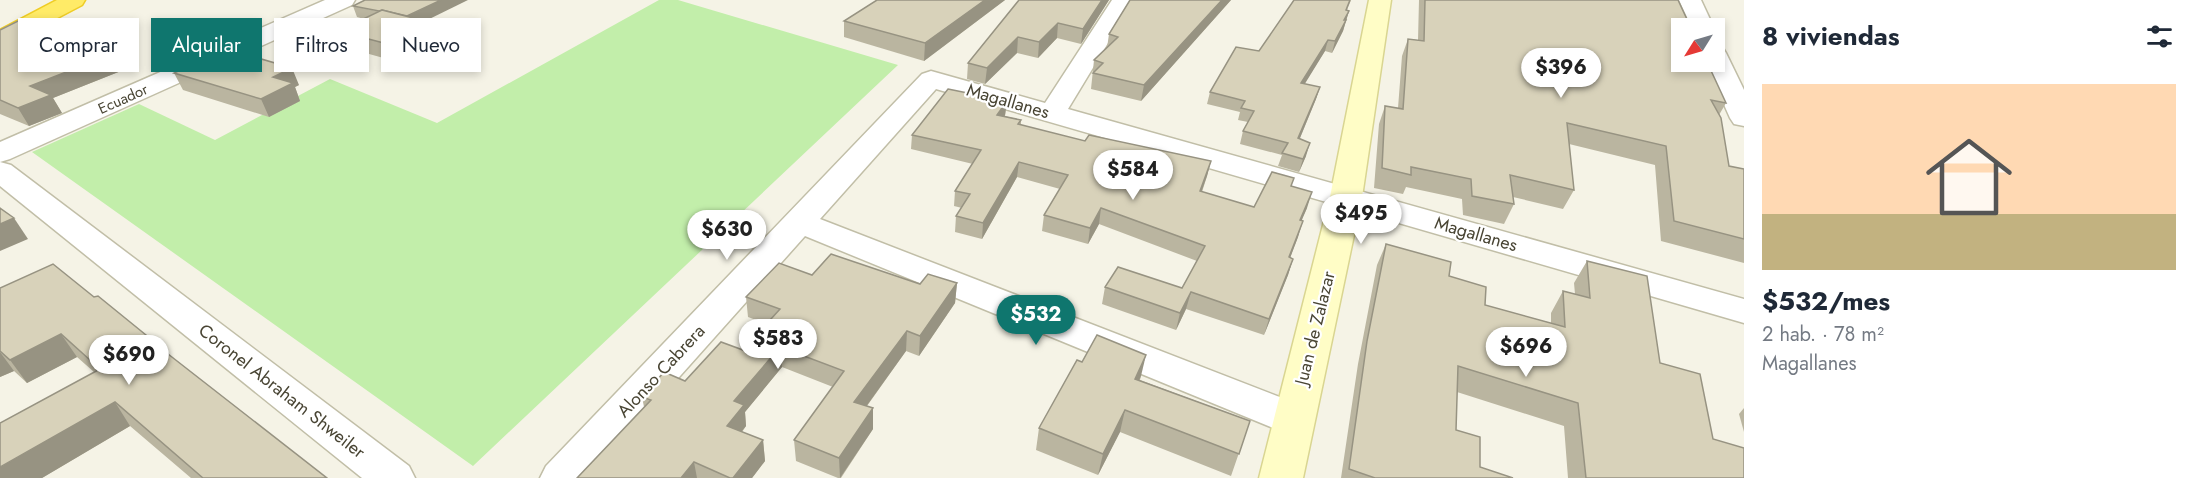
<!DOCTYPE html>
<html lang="es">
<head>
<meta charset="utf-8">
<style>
  body { margin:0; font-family:Jost,sans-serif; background:#f6f6f7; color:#1f2937; height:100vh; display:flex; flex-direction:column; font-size:22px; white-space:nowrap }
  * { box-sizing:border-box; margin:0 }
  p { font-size:20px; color:#747a83 }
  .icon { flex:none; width:33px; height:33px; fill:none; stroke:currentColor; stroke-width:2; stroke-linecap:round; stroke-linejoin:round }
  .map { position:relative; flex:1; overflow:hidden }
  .sheet { display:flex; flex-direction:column; background:#fff; width:450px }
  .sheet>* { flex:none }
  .banner { position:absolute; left:18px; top:18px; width:570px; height:54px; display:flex; gap:12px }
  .needle { width:39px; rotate:233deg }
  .buttons { position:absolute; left:1671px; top:18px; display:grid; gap:12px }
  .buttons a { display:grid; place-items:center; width:54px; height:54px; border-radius:0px; background:#fff; box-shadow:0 3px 9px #0003; font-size:30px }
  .price { position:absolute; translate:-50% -51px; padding:0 14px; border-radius:21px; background:#fff; color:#222; font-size:20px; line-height:39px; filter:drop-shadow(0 2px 3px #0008) }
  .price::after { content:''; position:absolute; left:50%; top:36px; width:18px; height:14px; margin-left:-9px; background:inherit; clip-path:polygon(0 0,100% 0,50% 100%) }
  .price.active { background:#0f766e; color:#fff }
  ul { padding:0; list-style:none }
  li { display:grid; align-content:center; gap:12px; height:318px; padding:0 18px }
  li+li { border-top:2px solid #e0e1e3 }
  li span { display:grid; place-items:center; height:186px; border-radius:0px; color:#555 }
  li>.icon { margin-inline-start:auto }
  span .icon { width:108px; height:108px; fill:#fffc; stroke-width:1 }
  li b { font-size:26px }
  h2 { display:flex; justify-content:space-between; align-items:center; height:72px; padding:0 18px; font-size:26px }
  .tag { padding:0 21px; border-radius:0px; background:#fff; box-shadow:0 3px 9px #0003; font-size:21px; line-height:54px }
  .tag.active { background:#0f766e; color:#fff }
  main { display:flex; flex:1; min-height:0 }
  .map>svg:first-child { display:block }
  .green { fill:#c2eeaa }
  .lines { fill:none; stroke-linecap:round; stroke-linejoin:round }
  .street-casing { stroke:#c1bea7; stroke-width:3 }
  .secondary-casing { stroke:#d9d591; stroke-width:3 }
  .highway-casing { stroke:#efcd26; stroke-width:3 }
  .street { fill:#fff; fill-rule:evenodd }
  .secondary { fill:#fffdc6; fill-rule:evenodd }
  .highway { fill:#ffeb67; fill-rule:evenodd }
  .wall { fill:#bab5a0 }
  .shaded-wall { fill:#979382 }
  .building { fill:#d8d2ba; stroke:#979382; stroke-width:1.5 }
  .labels { text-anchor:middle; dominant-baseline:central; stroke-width:4.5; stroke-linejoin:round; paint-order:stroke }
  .far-street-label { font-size:15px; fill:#494534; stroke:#fff }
  .street-label { font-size:18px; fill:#494534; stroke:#fff }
</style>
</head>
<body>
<main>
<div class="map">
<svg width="1744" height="478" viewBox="0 0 1744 478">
  <rect width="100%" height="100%" fill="#f5f3e6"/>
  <path class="green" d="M659 0H678L898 65 473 466 32 152 139 104 215 140 330 79 437 123Z"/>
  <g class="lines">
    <g class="street-casing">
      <g id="street">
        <path d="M325 0H355L352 5 10 159 0 162V142Z"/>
        <path d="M1112 0H1134L1068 109 1744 299V323L936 89 820 219 1308 408 1314 419 1308 430 1293 434 1278 430 805 236 589 478H540L546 466 922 74 931 71 1045 103Z"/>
        <path d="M1679 0H1701L1714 28H1692Z"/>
        <path d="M1714 46 1723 48 1726 53 1744 90V126L1734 124 1730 118 1705 62H1714Z"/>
        <path d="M0 162 11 165 409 466 415 478H362L0 186Z"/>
      </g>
    </g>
    <g class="secondary-casing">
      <path id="secondary" d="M1369 0H1391L1362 197 1303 478H1259L1330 197Z"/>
    </g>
    <g class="highway-casing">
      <path id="highway" d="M57 0H85L82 5 8 44 0 46V30Z"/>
    </g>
    <use href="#street" class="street"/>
    <use href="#secondary" class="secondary"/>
    <use href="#highway" class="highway"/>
  </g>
  <g class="wall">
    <path d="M877 0H1005L924 61 844 37V21Z"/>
    <path d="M1019 0H1109L1081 44 1057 38 1038 58 1017 53 985 84 967 79 968 63Z"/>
    <path d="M1130 0H1231L1141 101 1091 89 1094 60 1107 48 1109 34Z"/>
    <path d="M1351 0 1347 10 1349 11 1343 31 1332 53 1325 51 1304 84 1320 87 1316 99 1300 138 1306 156 1299 172 1278 166 1282 155 1240 144 1243 131 1248 122 1238 120 1240 112 1207 104 1210 92Z"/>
    <path d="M1419 0H1678L1726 103 1719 115 1729 166 1744 169V263L1661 241 1655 165 1569 144 1574 190 1563 209 1513 197 1514 204 1504 224 1463 215 1462 199 1406 187 1403 194 1374 188 1379 124 1385 106 1398 108 1402 56 1408 39 1418 40Z"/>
    <path d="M353 6 425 21 465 47 423 69 344 47 338 31 364 19 357 17Z"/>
    <path d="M0 30 136 65 53 98 62 113 29 126 0 114Z"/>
    <path d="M174 73 299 85 295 87 300 101 269 117 183 90Z"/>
    <path d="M1007 101 1005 116 1021 120V125L1085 141 1211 161 1207 176 1202 192 1254 207 1292 186 1307 208 1301 221 1298 237 1290 258 1293 259 1288 275 1264 335 1186 309 1176 330 1102 304 1105 287 1182 288 1197 261 1099 224 1088 244 1042 231 1044 215 1060 189 1017 177 982 239 955 232 956 216 962 208 954 206 955 191 973 164 911 149 912 135Z"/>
    <path d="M1386 244 1449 276 1485 305 1551 323V313L1563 291 1575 294 1574 283 1587 261 1660 363 1713 439 1744 478H1568L1564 426 1457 392 1456 430 1480 467 1513 478H1341L1358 364 1377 265Z"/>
    <path d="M812 275 920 284 957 283 955 303 919 356 906 351 867 406 873 429 841 478H838L796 461 794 440 833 387 782 367 745 412 746 426 742 432 763 440 765 461 752 478H577L644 407 642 397 685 381 743 350 767 324 748 317 746 297Z"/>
    <path d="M0 288 94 297 146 335 149 340 327 478H191L130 426 42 478H0L94 372 77 357 27 383 14 371 0 377Z"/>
    <path d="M1141 376 1140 380 1250 421 1231 476 1120 432 1098 475 1036 450 1039 428Z"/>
    <path d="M1744 408V432L1739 414Z"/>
  </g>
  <g class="shaded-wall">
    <path d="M441 0H468L409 29 405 17Z"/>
    <path d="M985 0H1005L924 61 925 43Z"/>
    <path d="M1102 0H1109L1081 44 1083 29Z"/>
    <path d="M1222 0H1231L1141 101 1144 85Z"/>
    <path d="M1349 11 1343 31 1332 53 1335 41 1344 20Z"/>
    <path d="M1058 23 1057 38 1038 58 1039 42Z"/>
    <path d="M460 30 465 47 423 69 418 52Z"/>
    <path d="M1018 37 1017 53 985 84 987 68Z"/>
    <path d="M1328 40 1325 51 1298 95 1301 83Z"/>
    <path d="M128 48 136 65 53 98 62 113 29 126 18 108 30 86Z"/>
    <path d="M292 68 299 85 295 87 300 101 269 117 261 99 273 77Z"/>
    <path d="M1320 87 1316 99 1295 150 1298 138Z"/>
    <path d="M1007 101 1005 115 996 129 997 115Z"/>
    <path d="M1310 143 1306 156 1299 172 1303 159Z"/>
    <path d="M1211 161 1207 176 1196 207 1200 191Z"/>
    <path d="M1019 162 1017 177 982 239 983 223Z"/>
    <path d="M1312 192 1307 208 1295 236 1300 220Z"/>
    <path d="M1101 208 1099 224 1088 244 1090 228Z"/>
    <path d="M14 218 28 239 0 251V224Z"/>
    <path d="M1303 221 1298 237 1284 274 1289 257Z"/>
    <path d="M1293 259 1288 275 1264 335 1269 319Z"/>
    <path d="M957 283 955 303 919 356 920 336Z"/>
    <path d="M1191 292 1186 309 1176 330 1180 313Z"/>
    <path d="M907 331 906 351 855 422 854 402Z"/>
    <path d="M61 334 77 357 27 383 10 360Z"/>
    <path d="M780 347 782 367 745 412 746 426 730 446 727 426 734 401Z"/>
    <path d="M0 352 14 371 0 377Z"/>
    <path d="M1146 355 1141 376 1130 400 1135 379Z"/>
    <path d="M115 402 130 426 42 478H0V467Z"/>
    <path d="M873 408V429L840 478 839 458Z"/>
    <path d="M1125 410 1120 432 1098 475 1103 454Z"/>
    <path d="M763 440 765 461 752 478H733Z"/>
    <path d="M694 462 697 478H681Z"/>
  </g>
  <g class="building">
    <path d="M365 0H441L407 16 382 10 379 11 353 6Z"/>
    <path d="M877 0H985L925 43 844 21Z"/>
    <path d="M1019 0H1102L1083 29 1058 23 1039 42 1018 37 987 68 968 63Z"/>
    <path d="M1130 0H1222L1144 85 1093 73 1103 63 1094 60 1118 37 1109 34Z"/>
    <path d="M1294 0H1350L1346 10 1349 11 1344 20H1346L1335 41 1328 40 1301 83 1320 87 1298 138 1310 143 1303 159 1282 153 1288 143 1243 131 1254 111 1241 108 1245 101 1210 92 1236 47 1259 51Z"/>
    <path d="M1425 0H1678L1691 28H1682V62H1707L1726 103 1711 100 1721 118 1729 166 1744 169V239L1674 221 1666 146 1567 123 1574 190 1510 175 1514 204 1472 196 1471 179 1411 167V175L1382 168 1385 106 1403 109 1408 39 1424 41Z"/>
    <path d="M382 10 460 30 418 52 338 31Z"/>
    <path d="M20 20 63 24 128 48 30 86 51 95 18 108 0 100V30Z"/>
    <path d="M227 49 292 68 273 77 293 83 261 99 174 73Z"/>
    <path d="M948 89 1007 101 997 115 1021 120 1018 124 1085 141 1089 135 1211 161 1200 191 1254 207 1272 172 1294 178 1291 186 1312 192 1300 220 1303 221 1289 257 1293 259 1269 319 1191 292 1180 313 1105 287 1118 267 1182 288 1205 246 1101 208 1090 228 1044 215 1068 175 1019 162 983 223 956 216 970 194 955 191 981 150 912 135Z"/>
    <path d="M0 208 14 218 0 224Z"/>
    <path d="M1386 244 1451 262 1449 276 1486 287 1485 305 1565 327 1563 291 1590 298 1587 261 1647 276 1660 363 1700 374 1713 439 1744 448V478H1586L1578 403 1458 366 1456 430 1480 437V467L1513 478H1375L1349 469 1367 341Z"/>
    <path d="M831 254 920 284 928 274 957 283 920 336 907 331 854 402 873 408 839 458 794 440 844 371 780 347 734 401 744 405 727 426 763 440 733 478H730L694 462 681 478H577L651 400 642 397 664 372 685 381 721 342 743 350 780 309 746 297 779 263 812 275Z"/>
    <path d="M53 264 94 297 98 296 146 335 145 336 327 478H203L115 402 0 467V423L100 369 61 334 10 360 0 351V288Z"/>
    <path d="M1097 335 1146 355 1135 379 1250 421 1239 454 1125 410 1103 454 1039 428 1077 360 1082 362Z"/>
  </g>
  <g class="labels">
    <g class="far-street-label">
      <text transform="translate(123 99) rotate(-24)">Ecuador</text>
    </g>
    <g class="street-label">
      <text transform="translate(1008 101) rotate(16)">Magallanes</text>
      <text transform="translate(1476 234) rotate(16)">Magallanes</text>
      <text transform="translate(1315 328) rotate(-76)">Juan de Zalazar</text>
      <text transform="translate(661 371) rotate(-47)">Alonso Cabrera</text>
      <text transform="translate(282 391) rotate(38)">Coronel Abraham Shweiler</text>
    </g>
  </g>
</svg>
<div class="buttons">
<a><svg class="needle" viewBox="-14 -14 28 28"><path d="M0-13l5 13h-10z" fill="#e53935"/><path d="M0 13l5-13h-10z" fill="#747a83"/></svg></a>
</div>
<b class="price" style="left:1561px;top:99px">$396</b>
<b class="price" style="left:1133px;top:201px">$584</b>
<b class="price" style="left:1361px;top:245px">$495</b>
<b class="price" style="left:727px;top:261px">$630</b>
<b class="price active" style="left:1036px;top:346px">$532</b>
<b class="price" style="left:778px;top:370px">$583</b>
<b class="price" style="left:1526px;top:378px">$696</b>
<b class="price" style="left:129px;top:386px">$690</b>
<div class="banner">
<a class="tag">Comprar</a>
<a class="tag active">Alquilar</a>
<a class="tag">Filtros</a>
<a class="tag">Nuevo</a>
</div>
</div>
<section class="sheet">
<h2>8 viviendas<svg class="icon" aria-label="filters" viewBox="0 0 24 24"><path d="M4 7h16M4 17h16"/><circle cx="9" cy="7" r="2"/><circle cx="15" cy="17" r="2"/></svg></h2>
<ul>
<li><span style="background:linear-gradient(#ffd9b3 70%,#c2b280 0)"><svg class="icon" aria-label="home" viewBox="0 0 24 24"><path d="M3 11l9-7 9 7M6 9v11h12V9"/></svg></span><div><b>$532/mes</b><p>2 hab. · 78 m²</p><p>Magallanes</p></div></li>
</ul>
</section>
</main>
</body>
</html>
